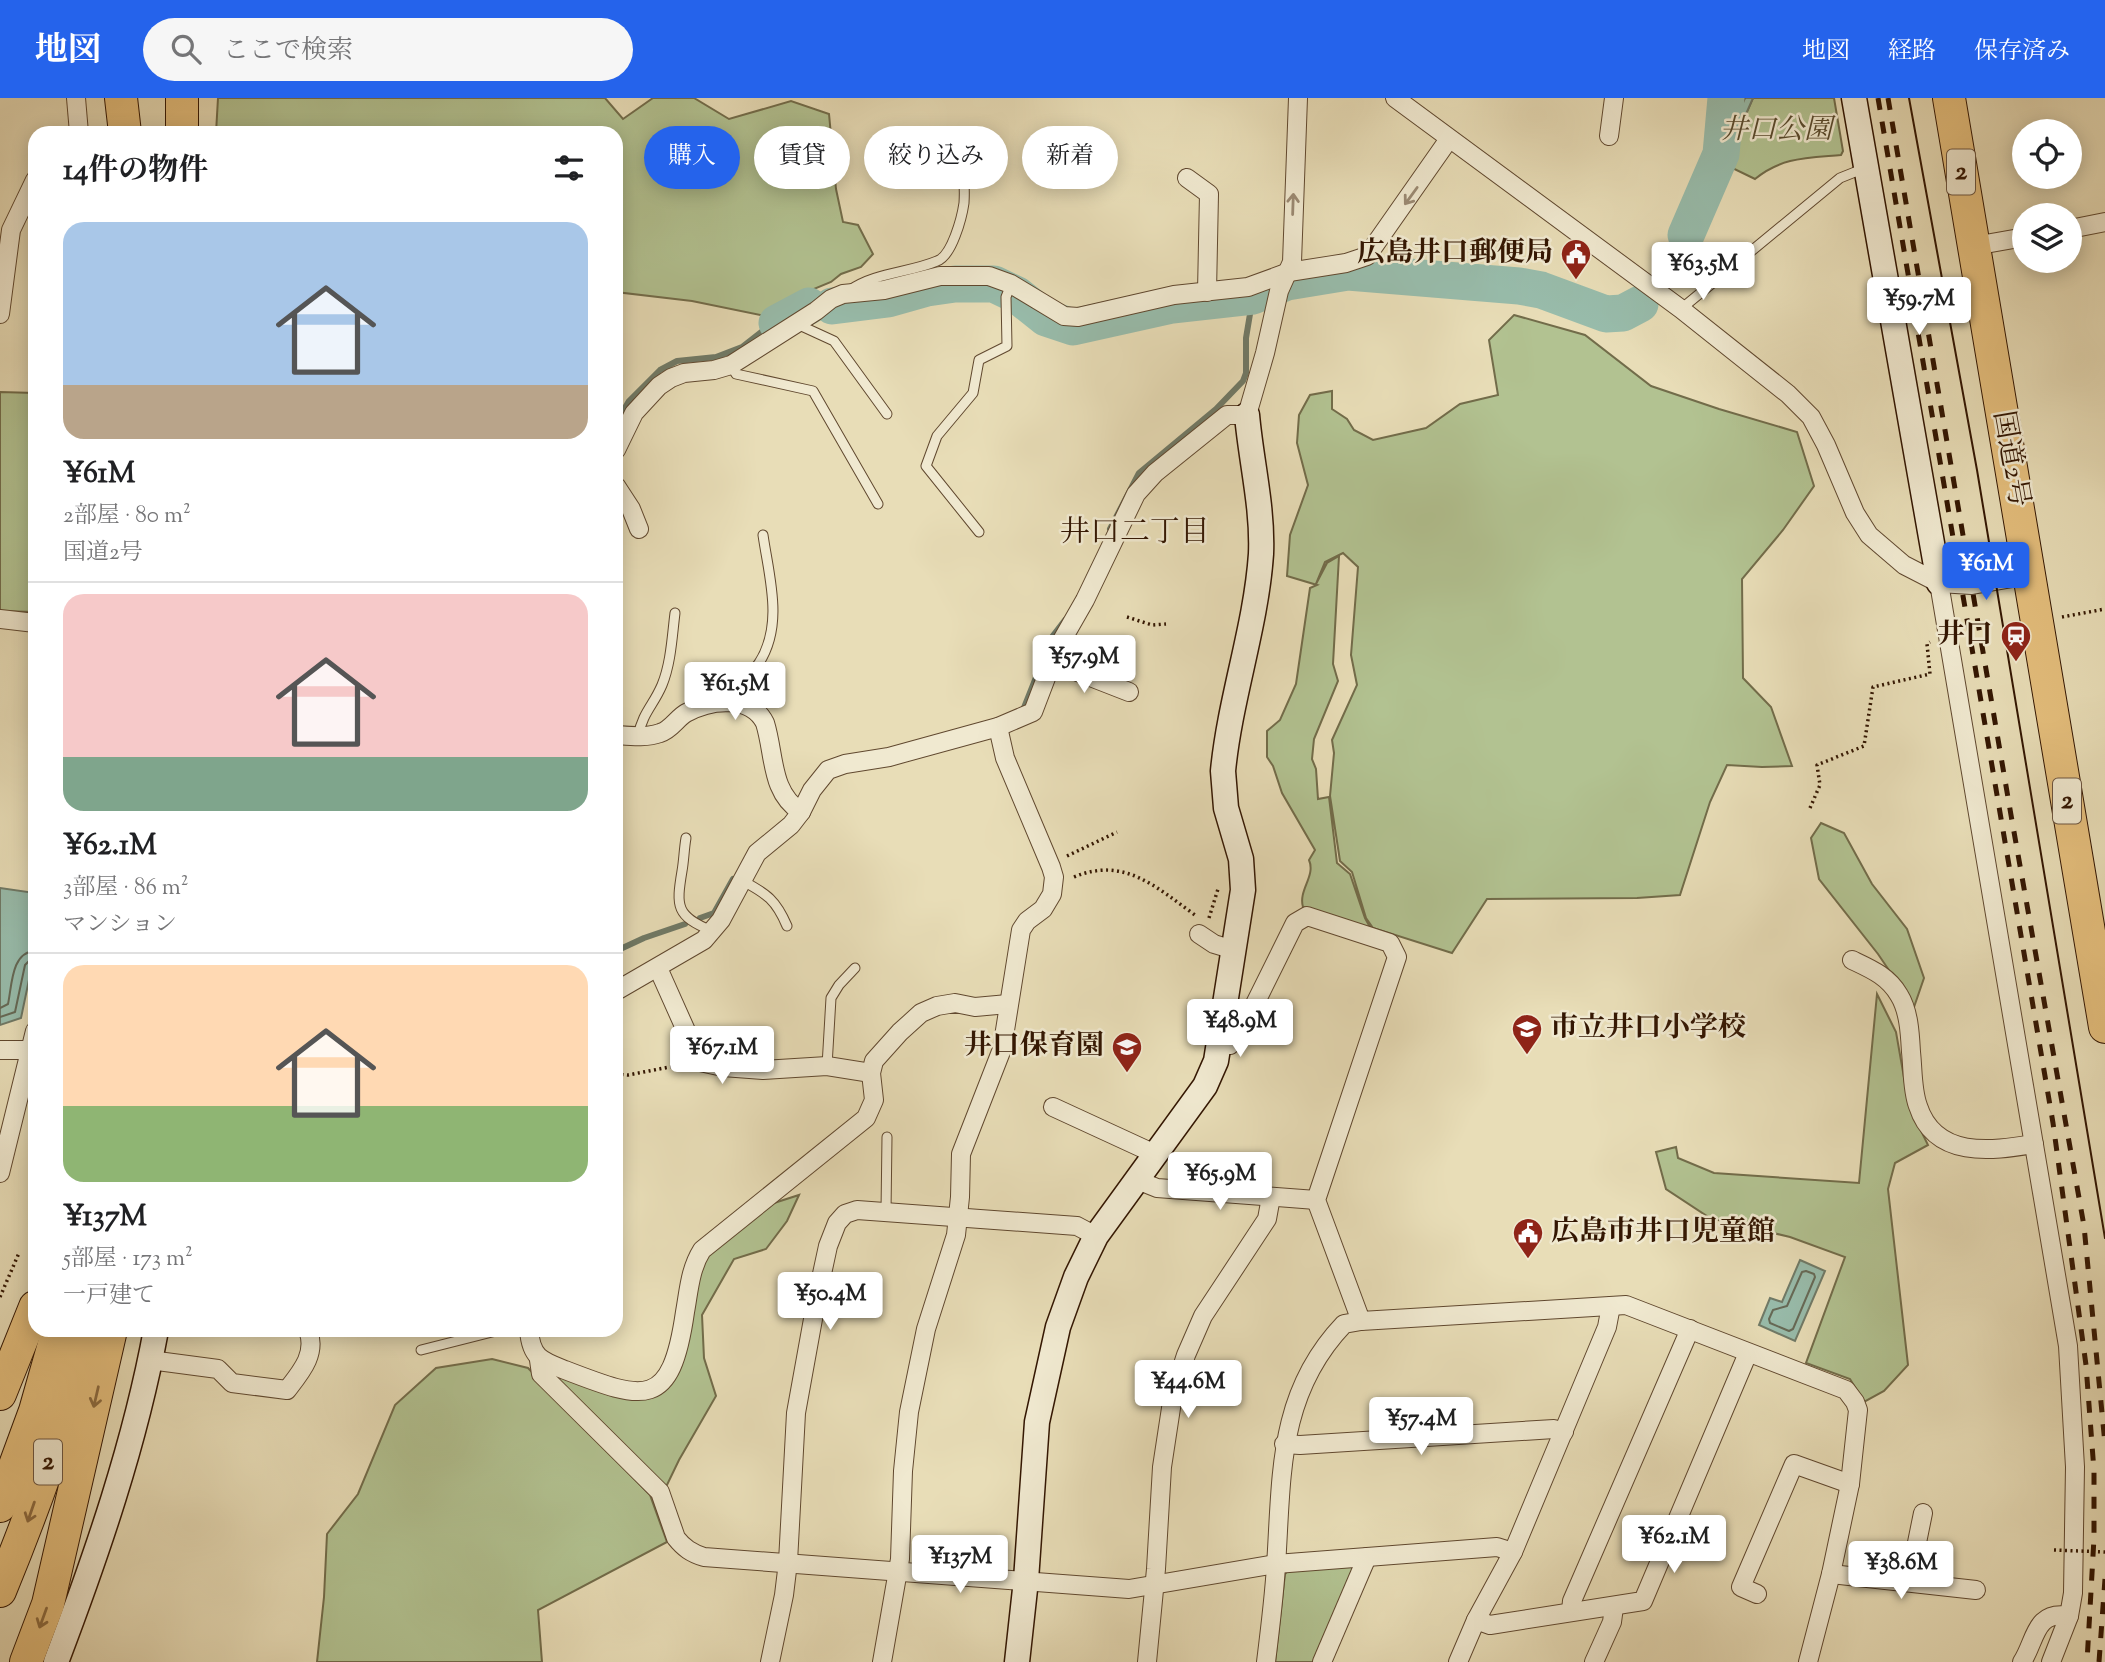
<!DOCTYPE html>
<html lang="ja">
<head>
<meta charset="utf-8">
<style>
  body { margin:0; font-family:"Sorts Mill Goudy","Noto Serif JP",serif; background:#f6f6f6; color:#202124; height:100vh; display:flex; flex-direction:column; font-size:26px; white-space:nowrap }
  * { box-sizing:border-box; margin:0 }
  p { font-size:23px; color:#757577 }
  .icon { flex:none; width:38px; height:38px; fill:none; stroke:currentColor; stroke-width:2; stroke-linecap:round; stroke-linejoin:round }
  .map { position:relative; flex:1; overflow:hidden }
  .side { position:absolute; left:28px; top:28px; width:595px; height:1211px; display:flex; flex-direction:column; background:#fff; border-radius:21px; box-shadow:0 4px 18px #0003 }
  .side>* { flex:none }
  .guide { position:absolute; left:644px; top:28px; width:665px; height:63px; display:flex; gap:14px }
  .fabs { position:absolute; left:2012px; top:21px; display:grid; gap:14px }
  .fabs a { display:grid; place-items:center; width:70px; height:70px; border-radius:50%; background:#fff; box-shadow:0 4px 18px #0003; font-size:35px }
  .price { position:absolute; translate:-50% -60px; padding:0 16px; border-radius:7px; background:#fff; color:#222; font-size:23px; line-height:46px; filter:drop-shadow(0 2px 4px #0008) }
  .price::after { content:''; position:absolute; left:50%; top:42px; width:21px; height:16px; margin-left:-10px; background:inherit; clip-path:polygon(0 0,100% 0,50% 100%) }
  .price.current { background:#2563eb; color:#fff }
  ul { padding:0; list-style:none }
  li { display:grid; align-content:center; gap:14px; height:371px; padding:0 35px }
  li+li { border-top:2px solid #e0e0e0 }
  li span { display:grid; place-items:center; height:217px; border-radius:21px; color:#555 }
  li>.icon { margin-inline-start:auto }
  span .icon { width:126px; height:126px; fill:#fffc; stroke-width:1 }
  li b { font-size:30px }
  h2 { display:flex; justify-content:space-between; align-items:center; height:84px; padding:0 35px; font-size:30px }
  .tag { padding:0 24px; border-radius:32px; background:#fff; box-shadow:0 4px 18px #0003; font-size:24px; line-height:63px }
  .tag.current { background:#2563eb; color:#fff }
  header { display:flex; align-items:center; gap:42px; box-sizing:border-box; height:98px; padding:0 35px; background:#2563eb; color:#fff }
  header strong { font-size:33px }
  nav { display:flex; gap:38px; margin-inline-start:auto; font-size:24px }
  .search { width:490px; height:63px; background:#f6f6f6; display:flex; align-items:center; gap:18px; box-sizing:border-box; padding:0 24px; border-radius:38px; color:#757577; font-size:26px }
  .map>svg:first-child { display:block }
  .green { fill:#b2c291; stroke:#726c4a; stroke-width:2 }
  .water { fill:#98bcab; stroke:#707a67; stroke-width:2 }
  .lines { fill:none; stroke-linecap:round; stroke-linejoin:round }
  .shore { stroke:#666956; stroke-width:2 }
  .stream { stroke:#707a67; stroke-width:6 }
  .river { stroke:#98bcab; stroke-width:37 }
  .lane-casing { stroke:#60482f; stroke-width:11 }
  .street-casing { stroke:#60482f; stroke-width:20 }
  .secondary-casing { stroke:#331602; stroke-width:27 }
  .highway-casing { stroke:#331602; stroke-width:34 }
  .path { stroke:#331602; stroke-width:3.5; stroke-dasharray:2 3.5; stroke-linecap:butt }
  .lane { stroke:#f0e9d0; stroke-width:9 }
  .street { stroke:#f0e9d0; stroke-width:18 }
  .secondary { stroke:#f0e9d0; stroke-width:24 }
  .highway { stroke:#e4be7c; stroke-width:32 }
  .tram { stroke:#331602; stroke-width:2 }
  .rail { stroke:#331602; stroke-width:5; stroke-dasharray:12 12; stroke-linecap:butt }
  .path-bridge { stroke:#331602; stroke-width:3.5; stroke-dasharray:2 3.5; stroke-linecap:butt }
  .oneway { stroke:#9b8a73 }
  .oneway2 { stroke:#8c6a3f }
  .labels { text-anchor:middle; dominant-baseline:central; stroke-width:5; stroke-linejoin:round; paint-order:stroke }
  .shield { fill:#f0e9d0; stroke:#6c5540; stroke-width:2 }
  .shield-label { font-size:26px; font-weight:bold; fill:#331602 }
  .park-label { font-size:28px; font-style:italic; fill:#594a2d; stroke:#f0e9d0 }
  .poi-label { font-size:28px; font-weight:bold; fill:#331602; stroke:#f0e9d0; text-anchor:end }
  .street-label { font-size:28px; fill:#331602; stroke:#f0e9d0 }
  .neighbourhood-label { font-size:30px; fill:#331602; stroke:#f0e9d0 }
</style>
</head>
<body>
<header>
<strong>地図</strong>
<div class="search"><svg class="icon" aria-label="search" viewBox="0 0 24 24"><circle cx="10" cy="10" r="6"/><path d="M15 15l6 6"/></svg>ここで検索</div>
<nav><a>地図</a><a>経路</a><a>保存済み</a></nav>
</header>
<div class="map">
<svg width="2105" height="1564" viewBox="0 0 2105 1564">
  <rect width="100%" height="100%" fill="#e8ddb7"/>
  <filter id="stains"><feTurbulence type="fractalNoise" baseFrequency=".00286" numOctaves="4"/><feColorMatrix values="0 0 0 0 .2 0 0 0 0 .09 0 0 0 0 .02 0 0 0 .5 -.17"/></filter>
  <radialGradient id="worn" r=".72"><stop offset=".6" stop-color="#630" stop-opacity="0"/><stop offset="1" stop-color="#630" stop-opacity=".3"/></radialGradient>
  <g class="green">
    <path d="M218 0H605L623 21 653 0H694L729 21 791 3 829 16 836 91 843 124 858 127 873 156 861 169 841 176 831 184 804 195 796 205 770 219 692 203 616 194V35H216Z"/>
    <path d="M1753 0H1834L1843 53 1841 57C1807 60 1782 59 1755 81L1724 66Z"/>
    <path d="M1514 217 1585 237 1651 288 1719 311 1797 334 1814 388 1783 432 1742 481 1743 580 1771 609 1792 668 1762 669 1727 667 1710 704 1680 797 1637 800 1487 801 1452 855 1373 830 1366 820 1352 774 1340 763 1330 698 1334 655 1332 642 1357 587 1351 557 1358 469 1343 455 1325 464 1316 486 1327 465 1339 458 1333 566 1338 583 1314 641 1312 661 1316 671 1318 701 1329 699 1337 765 1350 776 1365 820 1371 831 1303 809C1298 792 1316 778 1309 762L1315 752 1282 695 1273 668 1267 659V633L1280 622 1296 586 1310 490 1317 487 1287 478 1290 437 1308 387 1297 345 1299 317 1310 297 1332 293V311L1347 321 1354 332 1373 342 1426 330 1460 306 1498 297 1489 242Z"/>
    <path d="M0 294 35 295 34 514 0 513Z"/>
    <path d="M1821 725 1844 735 1872 786 1907 831 1924 880 1914 909 1878 856 1819 781 1811 740Z"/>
    <path d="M1877 896 1896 934 1909 1008 1928 1047 1895 1065 1888 1091 1908 1267 1884 1293 1864 1304 1850 1281 1806 1265 1845 1159 1790 1139 1710 1120 1666 1091 1656 1054 1676 1049 1678 1060 1714 1075 1859 1085Z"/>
    <path d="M799 1097 787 1123 766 1151 734 1161 702 1217 704 1260 716 1298 679 1362 665 1391 544 1271 625 1299 637 1302 654 1297 695 1173 714 1147 771 1106Z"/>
    <path d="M492 1261 528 1270 650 1397 667 1444 538 1512 542 1564H317L324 1499 327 1436 358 1396 395 1307 436 1270Z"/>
    <path d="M1351 1468 1355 1477 1315 1564H1275L1285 1476 1290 1470Z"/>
  </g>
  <g class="water">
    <path d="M1710 0H1753L1714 89 1701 83 1712 50Z"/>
    <path d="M0 790 35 795V853L21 920 0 927Z"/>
    <path d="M1800 1162 1825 1173 1795 1243 1759 1227 1770 1200 1782 1204Z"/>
  </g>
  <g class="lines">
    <g class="shore">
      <path d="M1717 0 1718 45 1722 48 1725 46 1745 0"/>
      <path d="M0 910 8 906C12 888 11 854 35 853"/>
      <path d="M0 919 15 914 25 867 29 863 35 862"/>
      <path d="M1806 1173 1814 1176 1815 1179 1793 1231 1789 1233 1770 1225 1769 1221 1773 1212 1787 1208 1802 1174Z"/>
    </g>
    <g class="stream">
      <path d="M616 325 629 303 660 272 677 263 716 259 742 249 765 231 777 225"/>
      <path d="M1110 431 1139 375 1216 311 1243 283 1246 275V240L1253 198"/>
      <path d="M1023 612 1052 539 1065 522"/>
      <path d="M700 820 714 815 733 781"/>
      <path d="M616 853 644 840 685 826"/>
    </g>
    <g class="river">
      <path d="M1686 137 1721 56 1726 0"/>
      <path d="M832 208 888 201 927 190 955 186H994L1017 197 1046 220 1073 229 1172 207 1253 198 1287 184 1348 174 1519 188 1541 192 1606 216 1623 215 1640 206"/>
      <path d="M777 225 809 208"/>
    </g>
    <g class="lane-casing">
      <g id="lane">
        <path d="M850 192C876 174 909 175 937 163 952 158 962 119 964 105 965 87 965 74 951 61"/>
        <path d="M1681 211 1840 80 1865 70"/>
        <path d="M797 226 834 243 887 316"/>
        <path d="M731 267 736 276 813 293 878 406"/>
        <path d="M979 434 926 368 937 338 973 295 979 262 1007 248 1006 199 1011 186"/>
        <path d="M732 604C739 580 747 582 759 565 784 526 769 479 763 437"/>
        <path d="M638 638C643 614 653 608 662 587 671 565 672 539 675 515"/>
        <path d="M686 740C684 751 684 762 682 773 676 809 676 818 712 833"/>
        <path d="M743 783C767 796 776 802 787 828"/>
        <path d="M827 968 831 900 839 887 855 870"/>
        <path d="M886 1113 887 1039"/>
        <path d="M421 1252 500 1232"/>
      </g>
    </g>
    <g class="street-casing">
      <g id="street">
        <path d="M76 0 79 35"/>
        <path d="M1395 0 1681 211 1788 296 1811 319 1826 347 1855 415 1869 437 1904 467 1939 485 1972 487 2030 477"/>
        <path d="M1609 38 1614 0"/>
        <path d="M1187 80 1209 96 1207 194"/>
        <path d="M2070 131 2105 124"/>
        <path d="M1974 148 2025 139"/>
        <path d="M0 216 11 132 35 82"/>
        <path d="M616 352 634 315 659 288 671 280 684 275 714 272 731 267 816 213 831 201 843 196 884 192 940 178H989L1011 186 1064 218 1078 219 1174 197 1248 189 1289 174 1346 165 1367 158 1449 41"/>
        <path d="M616 388 631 411 639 431"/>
        <path d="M1939 485 2068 1248 2075 1369 2073 1495 2069 1518 2051 1564"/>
        <path d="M0 521 35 525"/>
        <path d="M1052 564 1129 594"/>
        <path d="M616 637C630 638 647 640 660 635 671 632 677 620 686 615 711 601 751 597 765 625 775 657 770 694 801 714"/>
        <path d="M1199 836 1214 846 1234 852"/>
        <path d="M1852 862C1871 871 1888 878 1899 897 1909 913 1910 936 1911 954 1913 972 1912 992 1918 1008 1935 1061 1991 1053 2034 1046"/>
        <path d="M658 870 700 964 723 969 763 972 827 968 871 975"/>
        <path d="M616 893 704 842 721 822 757 755 791 727 801 714 812 692 828 672 845 666 889 659 998 629 1033 614 1057 551 1085 502 1136 396 1155 375 1227 317H1247L1265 255 1279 193 1292 164 1298 0"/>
        <path d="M1219 945 1230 947 1244 928 1295 825 1307 818 1390 845 1397 859 1316 1102 1361 1223 1626 1207 1846 1292 1855 1304 1858 1312 1850 1386 1831 1476 1808 1564"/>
        <path d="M0 952H31"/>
        <path d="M1053 1009 1155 1056"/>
        <path d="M0 1075 35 933"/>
        <path d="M1137 1082 1157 1090 1316 1102"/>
        <path d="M529 1232C531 1260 542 1263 565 1272 645 1303 671 1312 685 1214 689 1192 690 1171 702 1152L866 1020 874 1002 871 975 874 963 900 934 921 915 937 908 955 905 975 909 1008 906"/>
        <path d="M150 1262 218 1271 232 1285 287 1292C301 1274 317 1256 308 1232"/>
        <path d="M539 1262 541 1276 660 1394 676 1440C684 1450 691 1455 704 1459L1129 1491 1276 1466 1497 1449 1513 1454"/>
        <path d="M1284 1346 1300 1347 1554 1331 1564 1334"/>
        <path d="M1831 1476 1976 1492"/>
        <path d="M1909 1484 1923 1415"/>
        <path d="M1757 1496 1741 1489 1794 1366 1850 1386"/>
        <path d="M1571 1513 1572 1503 1690 1231"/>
        <path d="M1476 1522 1490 1527 1643 1503 1748 1255"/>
        <path d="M770 1564 784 1497 788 1464 796 1315 817 1199 828 1148 837 1125 845 1116 857 1112 1077 1128 1096 1138"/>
        <path d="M882 1564 900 1461 903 1373 909 1314 926 1231 956 1137 960 1099 961 1056 1002 951 1021 832 1027 823 1043 811 1052 796 1054 779 1051 769 1005 660 998 629"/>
        <path d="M1147 1564 1156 1471 1162 1369 1173 1297 1186 1257 1203 1218 1267 1121 1271 1099"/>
        <path d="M1266 1564C1270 1532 1274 1500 1276 1468 1282 1378 1277 1296 1344 1226L1361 1223"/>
        <path d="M1322 1564 1367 1459"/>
        <path d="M1458 1564 1476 1522 1513 1454 1607 1229 1611 1208"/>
        <path d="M1594 1564 1612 1524 1614 1509"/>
        <path d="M2022 1564C2036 1543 2034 1512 2069 1518"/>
      </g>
    </g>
    <g class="secondary-casing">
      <g id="secondary">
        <path d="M1854 0 1939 485"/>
        <path d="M56 1564C97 1456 135 1346 156 1232"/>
        <path d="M1017 1564 1026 1482 1037 1324 1058 1229 1076 1179 1096 1138 1205 988 1216 963 1243 792 1241 761 1226 710 1223 673C1230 600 1256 529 1261 456 1263 409 1251 363 1247 317"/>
      </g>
    </g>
    <g class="highway-casing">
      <g id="highway">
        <path d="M121 0 125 35"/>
        <path d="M182 0V35"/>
        <path d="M1949 0 2105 929"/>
        <path d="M0 1296 35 1209"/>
        <path d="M0 1408 35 1313 58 1232"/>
        <path d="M0 1493C35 1408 66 1321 90 1232"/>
        <path d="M26 1564 48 1506 111 1232"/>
      </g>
    </g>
    <g class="path">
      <path d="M1127 519 1152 527 1166 526"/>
      <path d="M2062 519 2105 511"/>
      <path d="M1810 710 1820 687 1817 667 1864 648 1873 589 1930 576 1927 546 1930 544"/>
      <path d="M1067 758 1117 734"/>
      <path d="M1074 779C1124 758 1156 789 1195 817"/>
      <path d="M1209 820 1218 791"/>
      <path d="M616 976 628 977 680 967"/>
      <path d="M0 1199 19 1155"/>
    </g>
    <use href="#lane" class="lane"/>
    <use href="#street" class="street"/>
    <use href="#secondary" class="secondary"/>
    <use href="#highway" class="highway"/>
    <path class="tram" d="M1909 0 1977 372 2105 1140"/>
    <g class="rail">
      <path d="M1878 0 2053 1025 2086 1267 2094 1373V1440L2087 1564"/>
      <path d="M1888 0 2011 717 2084 1128 2105 1346"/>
      <path d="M2099 1564 2105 1481"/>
    </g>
    <path class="path-bridge" d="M2054 1452 2105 1454"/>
  </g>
  <defs><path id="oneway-shaft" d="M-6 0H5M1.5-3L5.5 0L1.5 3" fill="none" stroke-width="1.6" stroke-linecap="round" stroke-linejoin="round" transform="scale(1.75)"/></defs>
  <g class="oneway">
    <use href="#oneway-shaft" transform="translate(1411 98) rotate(126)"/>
    <use href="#oneway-shaft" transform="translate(1293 106) rotate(-88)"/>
  </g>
  <g class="oneway2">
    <use href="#oneway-shaft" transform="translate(96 1299) rotate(103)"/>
    <use href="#oneway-shaft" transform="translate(31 1414) rotate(109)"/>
    <use href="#oneway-shaft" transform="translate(43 1520) rotate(110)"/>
  </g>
  <defs>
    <g id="civic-pin" transform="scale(1.575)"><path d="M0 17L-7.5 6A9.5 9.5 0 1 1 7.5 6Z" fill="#8f2418" stroke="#f0e9d0"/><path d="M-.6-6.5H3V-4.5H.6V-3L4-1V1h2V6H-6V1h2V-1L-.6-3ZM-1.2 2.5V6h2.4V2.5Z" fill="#fff"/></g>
    <g id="station-pin" transform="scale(1.575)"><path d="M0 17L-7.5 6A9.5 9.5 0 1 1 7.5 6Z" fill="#8f2418" stroke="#f0e9d0"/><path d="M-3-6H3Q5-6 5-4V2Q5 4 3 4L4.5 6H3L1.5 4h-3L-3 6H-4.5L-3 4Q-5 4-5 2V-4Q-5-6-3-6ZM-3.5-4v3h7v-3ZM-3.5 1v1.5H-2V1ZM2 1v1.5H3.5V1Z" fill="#fff"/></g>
    <g id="school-pin" transform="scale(1.575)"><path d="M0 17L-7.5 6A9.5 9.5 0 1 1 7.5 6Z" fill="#8f2418" stroke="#f0e9d0"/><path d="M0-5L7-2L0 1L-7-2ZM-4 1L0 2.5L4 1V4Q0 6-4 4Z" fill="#fff"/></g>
  </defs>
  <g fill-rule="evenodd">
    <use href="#civic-pin" x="1576" y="156"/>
    <use href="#station-pin" x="2016" y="538"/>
    <use href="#school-pin" x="1527" y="931"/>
    <use href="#school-pin" x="1127" y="949"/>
    <use href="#civic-pin" x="1528" y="1135"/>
  </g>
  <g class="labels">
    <g class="shield">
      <rect x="1947" y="51.5" width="28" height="45" rx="5"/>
      <rect x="2053" y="680.5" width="28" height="45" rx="5"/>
      <rect x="34" y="1341.5" width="28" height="45" rx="5"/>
    </g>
    <g class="shield-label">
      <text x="1961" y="74">2</text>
      <text x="2067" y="703">2</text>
      <text x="48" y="1364">2</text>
    </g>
    <g class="park-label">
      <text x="1776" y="33">井口公園</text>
    </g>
    <g class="poi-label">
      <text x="1553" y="156">広島井口郵便局</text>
      <text x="1993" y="538">井口</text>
      <text x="1550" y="931" text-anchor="start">市立井口小学校</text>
      <text x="1104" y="949">井口保育園</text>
      <text x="1551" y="1135" text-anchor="start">広島市井口児童館</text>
    </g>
    <g class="street-label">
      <text transform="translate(2010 361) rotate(80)">国道2号</text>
    </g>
    <g class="neighbourhood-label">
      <text x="1135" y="435">井口二丁目</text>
    </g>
  </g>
  <rect width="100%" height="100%" filter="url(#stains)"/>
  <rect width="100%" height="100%" fill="url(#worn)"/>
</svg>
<div class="fabs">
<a><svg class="icon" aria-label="locate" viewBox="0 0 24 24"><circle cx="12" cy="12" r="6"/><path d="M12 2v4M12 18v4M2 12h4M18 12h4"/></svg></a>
<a><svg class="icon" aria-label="layers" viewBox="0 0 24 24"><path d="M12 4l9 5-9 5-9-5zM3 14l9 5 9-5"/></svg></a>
</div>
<b class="price" style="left:1703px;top:204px">¥63.5M</b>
<b class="price" style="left:1919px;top:239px">¥59.7M</b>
<b class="price current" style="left:1986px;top:504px">¥61M</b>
<b class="price" style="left:1084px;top:597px">¥57.9M</b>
<b class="price" style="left:735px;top:624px">¥61.5M</b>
<b class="price" style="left:1240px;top:961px">¥48.9M</b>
<b class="price" style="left:722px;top:988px">¥67.1M</b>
<b class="price" style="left:1220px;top:1114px">¥65.9M</b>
<b class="price" style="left:830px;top:1234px">¥50.4M</b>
<b class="price" style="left:1188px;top:1322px">¥44.6M</b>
<b class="price" style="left:1421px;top:1359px">¥57.4M</b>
<b class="price" style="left:1674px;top:1477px">¥62.1M</b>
<b class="price" style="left:960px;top:1497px">¥137M</b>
<b class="price" style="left:1901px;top:1503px">¥38.6M</b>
<div class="guide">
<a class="tag current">購入</a>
<a class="tag">賃貸</a>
<a class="tag">絞り込み</a>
<a class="tag">新着</a>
</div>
<section class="side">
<h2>14件の物件<svg class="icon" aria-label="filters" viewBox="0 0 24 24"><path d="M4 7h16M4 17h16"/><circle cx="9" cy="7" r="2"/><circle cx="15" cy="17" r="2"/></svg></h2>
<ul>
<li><span style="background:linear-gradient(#a9c7e8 75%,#b9a48a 0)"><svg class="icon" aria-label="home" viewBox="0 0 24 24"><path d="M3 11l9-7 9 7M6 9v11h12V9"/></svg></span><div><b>¥61M</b><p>2部屋 · 80 m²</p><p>国道2号</p></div></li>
<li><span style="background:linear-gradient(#f6c9c9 75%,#7fa58c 0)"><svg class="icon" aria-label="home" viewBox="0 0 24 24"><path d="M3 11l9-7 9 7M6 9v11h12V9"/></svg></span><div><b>¥62.1M</b><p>3部屋 · 86 m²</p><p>マンション</p></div></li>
<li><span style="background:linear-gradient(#ffd9b3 65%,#8fb573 0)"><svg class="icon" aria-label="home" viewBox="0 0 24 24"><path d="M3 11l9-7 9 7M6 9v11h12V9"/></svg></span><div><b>¥137M</b><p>5部屋 · 173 m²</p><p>一戸建て</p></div></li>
</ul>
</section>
</div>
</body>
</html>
